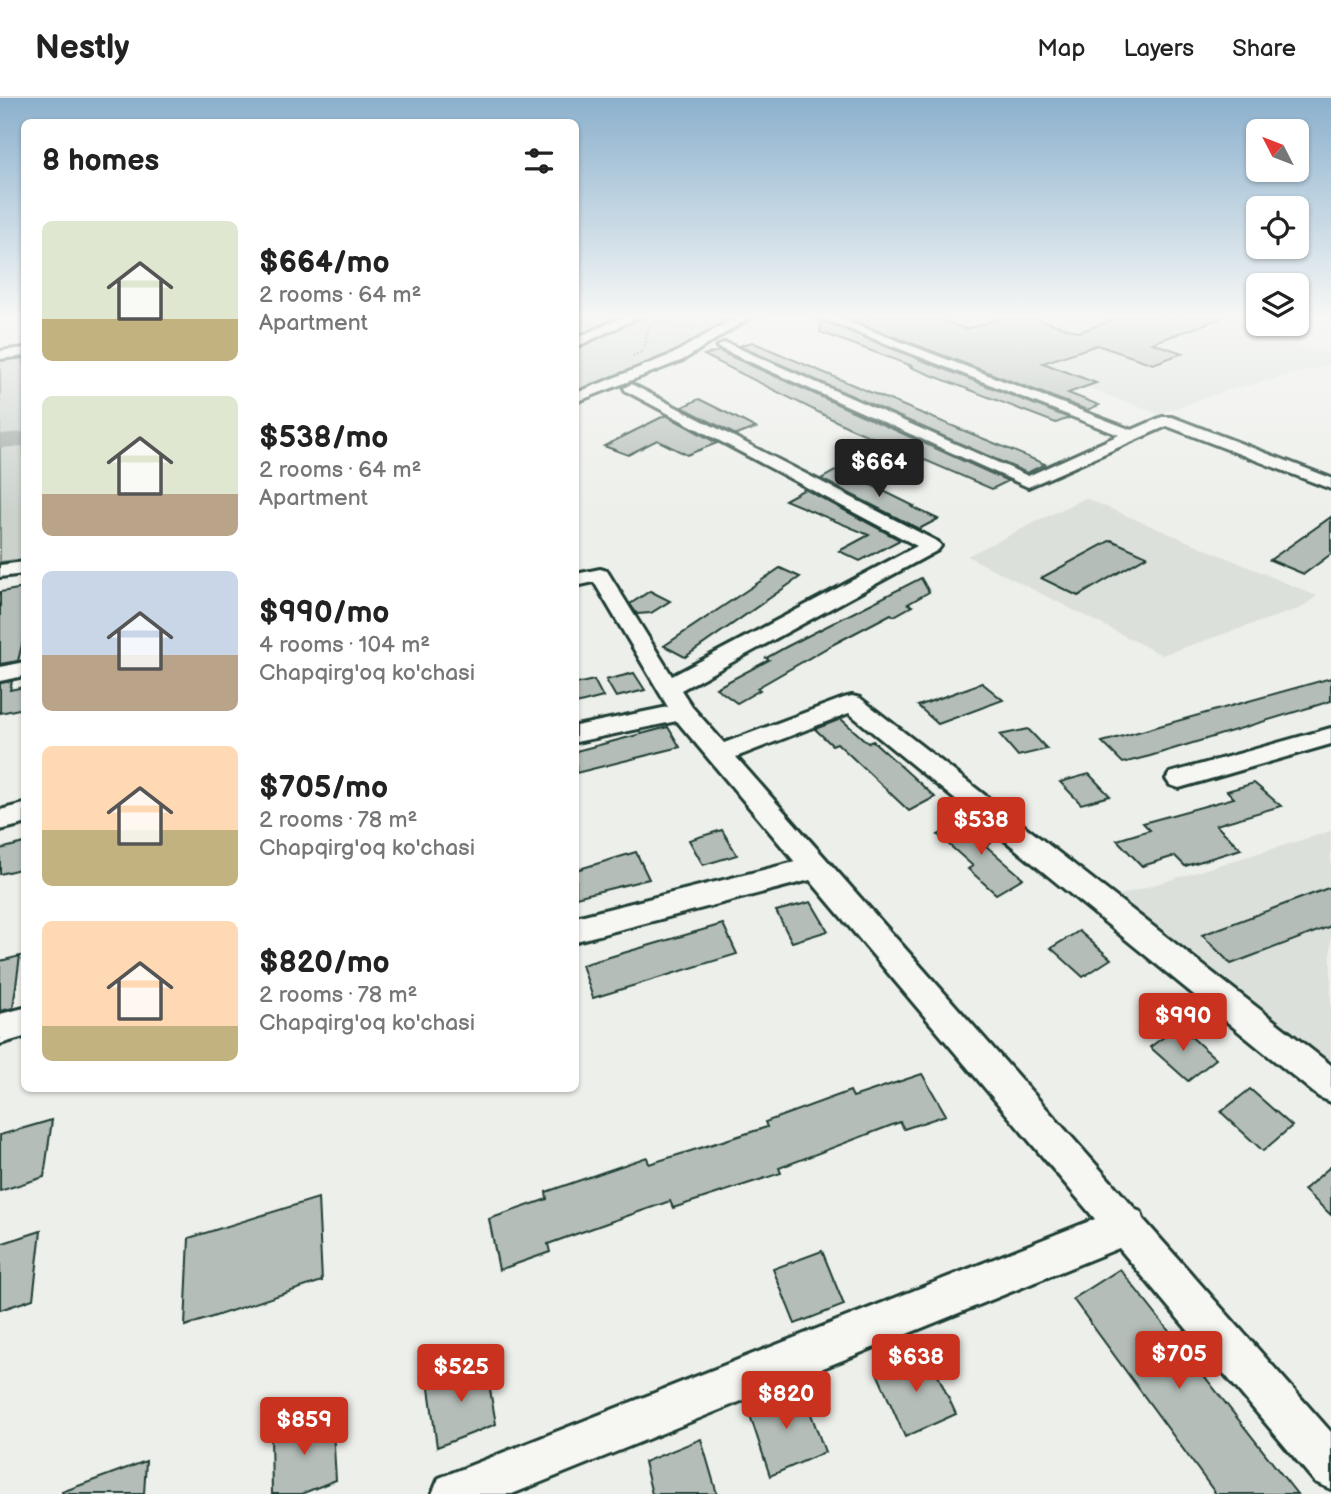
<!DOCTYPE html>
<meta charset="utf-8">
<style>
:root{--surface:#fff;--page:#f6f6f6;--text:#222;--muted:#767676;--line:#e0e0e0;--accent:#c8321e}
body{margin:0;font-family:"Balsamiq Sans",sans-serif;background:var(--page);color:var(--text);height:100vh;display:flex;flex-direction:column;font-size:26px;white-space:nowrap}
*{box-sizing:border-box;margin:0}
p{font-size:23px;color:var(--muted)}
.icon{flex:none;width:38px;height:38px;fill:none;stroke:currentColor;stroke-width:2;stroke-linecap:round;stroke-linejoin:round}
.map{position:relative;flex:1;overflow:hidden}
.drawer{position:absolute;left:21px;top:21px;width:558px;height:973px;display:flex;flex-direction:column;background:var(--surface);border-radius:10px;box-shadow:0 2px 5px #0004}
.drawer>*{flex:none}
.needle{width:46px;rotate:312deg}
.controls{position:absolute;left:1246px;top:21px;display:grid;gap:14px}
.controls a{display:grid;place-items:center;width:63px;height:63px;border-radius:10px;background:var(--surface);box-shadow:0 2px 5px #0004;font-size:35px}
.price{position:absolute;translate:-50% -60px;padding:0 16px;border-radius:7px;background:var(--accent);color:#fff;font-size:23px;line-height:46px;filter:drop-shadow(0 2px 4px #0008)}
.price::after{content:'';position:absolute;left:50%;top:42px;width:21px;height:16px;margin-left:-10px;background:inherit;clip-path:polygon(0 0,100% 0,50% 100%)}
.price.active{background:#222;color:#fff}
ul{padding:0;list-style:none}
li{display:flex;align-items:center;gap:21px;height:175px;padding:0 21px}
li span{display:grid;place-items:center;flex:none;width:196px;height:140px;border-radius:10px;color:#555}
li>.icon{margin-inline-start:auto}
span .icon{width:84px;height:84px;fill:#fffc;stroke-width:1}
li b{font-size:30px}
h2{display:flex;justify-content:space-between;align-items:center;height:84px;padding:0 21px;font-size:30px}
header{display:flex;align-items:center;gap:42px;box-sizing:border-box;height:98px;padding:0 35px;background:var(--surface);border-bottom:2px solid var(--line)}
header strong{font-size:33px}
nav{display:flex;gap:38px;margin-inline-start:auto;font-size:24px}
.map>svg:first-child{display:block}
.built{fill:#dce0db}
.green{fill:#cbd2cc;stroke:#758880;stroke-width:2}
.lines{fill:none;stroke-linecap:round;stroke-linejoin:round}
.river{fill:#9faaa4;fill-rule:evenodd}
.building{fill:#b4bdb8;stroke:#1f3d34;stroke-width:2}
.street-casing{stroke:#1f3d34;stroke-width:6}
.path{stroke:#1f3d34;stroke-width:2.5;stroke-dasharray:1 2.5;stroke-linecap:butt}
.street{fill:#f6f6f2;fill-rule:evenodd}
</style>
<header>
<strong>Nestly</strong>
<nav><a>Map</a><a>Layers</a><a>Share</a></nav>
</header>
<div class="map">
<svg width="1331" height="1396" viewBox="0 0 1331 1396">
<rect width="100%" height="100%" fill="#edefea"/>
<filter id="ink" filterUnits="userSpaceOnUse"><feTurbulence type="fractalNoise" baseFrequency=".0143" numOctaves="2"/><feDisplacementMap in="SourceGraphic" scale="14" xChannelSelector="R" yChannelSelector="G"/><feConvolveMatrix kernelMatrix="1 2 1 2 8 2 1 2 1" color-interpolation-filters="sRGB"/></filter>
<g filter="url(#ink)">
<!-- built -->
<g class="built">
<path d="M888,218H1246L1258,221V226L1284,229L1263,237L1331,257V267L1229,292L1159,316Z"/>
<path d="M1085,400L1317,498L1301,510L1162,557L967,458Z"/>
<path d="M1331,733V969L1114,799Z"/>
</g>
<!-- green -->
<g class="green">
<path d="M576,218H758L687,261L576,306Z"/>
<path d="M24,249V461L0,464V252Z"/>
</g>
<g class="lines">
<!-- river -->
<path class="river" d="M24,334V348L0,350V336Z"/>
</g>
<!-- building -->
<g class="building">
<path d="M840,218H928L966,231L1009,218H1028L1079,234L1110,223L1111,218H1222V220L1152,245L1183,255L1153,266L1097,247L1043,265L1096,285L1068,295L1099,307L1087,312Z"/>
<path d="M822,223L1069,320L1056,325L910,269L912,268L820,234Z"/>
<path d="M752,244L865,292L1045,366L1027,375L739,248Z"/>
<path d="M719,253L1008,383L992,391L848,329L704,257Z"/>
<path d="M699,301L727,315L756,330L736,337L682,309Z"/>
<path d="M666,317L717,345L687,357L657,342L628,357L604,348Z"/>
<path d="M839,371L914,408L912,409L938,421L919,431L821,381Z"/>
<path d="M805,391L900,442L860,463L839,453L869,437L785,402Z"/>
<path d="M1331,419V456L1304,476L1270,462Z"/>
<path d="M1111,442L1147,458L1078,498L1041,480Z"/>
<path d="M780,470L800,479L685,559L664,548Z"/>
<path d="M921,480L929,494L908,506L912,508L894,518L891,516L832,547L757,590L760,592L737,605L716,590L769,562L766,560L786,549Z"/>
<path d="M24,490V539L18,563L0,566V494Z"/>
<path d="M650,493L670,503L651,515L637,516L630,506Z"/>
<path d="M634,575L645,592L616,599L606,582Z"/>
<path d="M1331,580V603L1150,658L1123,665L1102,644Z"/>
<path d="M594,582L603,599L576,606V586Z"/>
<path d="M12,583L10,592L24,589V610L0,615V585Z"/>
<path d="M982,585L1003,602L938,626L918,608Z"/>
<path d="M841,621L868,645L873,643L935,699L909,713L837,645L832,647L815,631Z"/>
<path d="M668,629L680,649L576,675V653Z"/>
<path d="M1028,631L1047,651L1018,658L1000,637Z"/>
<path d="M1089,676L1110,698L1081,706L1060,684Z"/>
<path d="M1254,685L1281,708L1216,727L1241,751L1185,768L1175,758L1142,768L1117,742L1150,732L1143,725L1234,700L1227,693Z"/>
<path d="M965,723L991,745L986,748L1023,780L996,796L968,771L973,768L938,737Z"/>
<path d="M722,732L737,757L703,767L689,742Z"/>
<path d="M24,745V770L0,776V751Z"/>
<path d="M636,754L649,781L576,799V772Z"/>
<path d="M1331,789V828L1231,866L1202,837Z"/>
<path d="M811,804L828,833L792,844L776,813Z"/>
<path d="M723,826L737,856L593,900L582,867Z"/>
<path d="M1079,833L1111,861L1083,879L1051,850Z"/>
<path d="M20,858L13,910L0,913V863Z"/>
<path d="M1179,928L1216,961L1188,983L1150,949Z"/>
<path d="M922,976L946,1017L904,1031L900,1024L779,1070L781,1075L673,1110L670,1103L607,1125L548,1146L550,1154L499,1172L489,1121L547,1101L546,1094L647,1059L649,1066L767,1029L765,1024L850,993L853,999Z"/>
<path d="M1250,991L1292,1028L1263,1053L1221,1014Z"/>
<path d="M52,1022L44,1079L0,1093V1037Z"/>
<path d="M1331,1068V1117L1304,1092Z"/>
<path d="M318,1100L322,1183L185,1228L189,1140Z"/>
<path d="M41,1133L33,1201L0,1212V1146Z"/>
<path d="M822,1153L844,1207L795,1226L773,1171Z"/>
<path d="M1120,1171L1297,1396H1216L1073,1201Z"/>
<path d="M927,1254L956,1316L905,1339L877,1275Z"/>
<path d="M485,1263L496,1326L437,1349L428,1283Z"/>
<path d="M801,1289L825,1354L770,1378L748,1311Z"/>
<path d="M332,1315L336,1382L301,1396H272L271,1338Z"/>
<path d="M701,1341L717,1396H652L644,1364Z"/>
<path d="M146,1363L144,1396H62V1394Z"/>
</g>
<g class="lines">
<!-- street casing -->
<g class="street-casing">
<g id="street">
<path d="M625,218H641L576,249V240Z"/>
<path d="M738,218H752L683,262L576,304V295L673,256Z"/>
<path d="M816,218H833L1132,332L1162,319H1172L1331,380V391L1167,328L1028,389L717,249L724,245L729,246L1028,378L1119,337Z"/>
<path d="M24,250V258L0,261V253Z"/>
<path d="M631,286L938,444L941,448L938,452L681,592L692,609L724,645L844,600L852,598L860,600L1331,967V1004L1319,999L849,615L736,659L1136,1112L1141,1114L1143,1121L1331,1334V1391L1315,1384L1119,1150L512,1396H432L439,1380L1095,1121L810,782L576,843V819L795,764L677,623L576,644V628L668,609L594,484L576,488V476L600,471L607,473L672,578L917,448L626,293L624,290Z"/>
<path d="M24,464V476L0,479V467Z"/>
<path d="M24,564V578L0,583V569Z"/>
<path d="M1331,630V646L1179,690L1170,687L1166,681L1170,675Z"/>
<path d="M24,706V726L0,732V712Z"/>
<path d="M24,910V939L0,946V916Z"/>
</g>
</g>
<!-- path -->
<g class="path">
<path d="M659,223L695,231"/>
<path d="M633,258L644,253L649,228L669,218"/>
</g>
<!-- street -->
<use href="#street" class="street"/>
</g>
</g>
<!-- sky -->
<linearGradient id="sky" x2="0" y2="1"><stop stop-color="#8bb0cd"/><stop offset="0.53" stop-color="#f7f8f6"/><stop offset="1" stop-color="#f7f8f6" stop-opacity="0"/></linearGradient>
<rect width="1331" height="413" fill="url(#sky)"/>
</svg>
<div class="controls">
<a><svg class="needle" viewBox="-14 -14 28 28"><path d="M0-13l5 13h-10z" fill="#e53935"/><path d="M0 13l5-13h-10z" fill="#767676"/></svg></a>
<a><svg class="icon" aria-label="locate" viewBox="0 0 24 24"><circle cx="12" cy="12" r="6"/><path d="M12 2v4M12 18v4M2 12h4M18 12h4"/></svg></a>
<a><svg class="icon" aria-label="layers" viewBox="0 0 24 24"><path d="M12 4l9 5-9 5-9-5zM3 14l9 5 9-5"/></svg></a>
</div>
<b class="price active" style="left:879px;top:401px">$664</b>
<b class="price" style="left:981px;top:759px">$538</b>
<b class="price" style="left:1183px;top:955px">$990</b>
<b class="price" style="left:1179px;top:1293px">$705</b>
<b class="price" style="left:916px;top:1296px">$638</b>
<b class="price" style="left:461px;top:1306px">$525</b>
<b class="price" style="left:786px;top:1333px">$820</b>
<b class="price" style="left:304px;top:1359px">$859</b>
<section class="drawer">
<h2>8 homes<svg class="icon" aria-label="filters" viewBox="0 0 24 24"><path d="M4 7h16M4 17h16"/><circle cx="9" cy="7" r="2"/><circle cx="15" cy="17" r="2"/></svg></h2>
<ul>
<li><span style="background:linear-gradient(#dfe7d0 70%,#c2b280 0)"><svg class="icon" aria-label="home" viewBox="0 0 24 24"><path d="M3 11l9-7 9 7M6 9v11h12V9"/></svg></span><div><b>$664/mo</b><p>2 rooms · 64 m²</p><p>Apartment</p></div></li>
<li><span style="background:linear-gradient(#dfe7d0 70%,#b9a48a 0)"><svg class="icon" aria-label="home" viewBox="0 0 24 24"><path d="M3 11l9-7 9 7M6 9v11h12V9"/></svg></span><div><b>$538/mo</b><p>2 rooms · 64 m²</p><p>Apartment</p></div></li>
<li><span style="background:linear-gradient(#c9d6e8 60%,#b9a48a 0)"><svg class="icon" aria-label="home" viewBox="0 0 24 24"><path d="M3 11l9-7 9 7M6 9v11h12V9"/></svg></span><div><b>$990/mo</b><p>4 rooms · 104 m²</p><p>Chapqirg'oq ko'chasi</p></div></li>
<li><span style="background:linear-gradient(#ffd9b3 60%,#c2b280 0)"><svg class="icon" aria-label="home" viewBox="0 0 24 24"><path d="M3 11l9-7 9 7M6 9v11h12V9"/></svg></span><div><b>$705/mo</b><p>2 rooms · 78 m²</p><p>Chapqirg'oq ko'chasi</p></div></li>
<li><span style="background:linear-gradient(#ffd9b3 75%,#c2b280 0)"><svg class="icon" aria-label="home" viewBox="0 0 24 24"><path d="M3 11l9-7 9 7M6 9v11h12V9"/></svg></span><div><b>$820/mo</b><p>2 rooms · 78 m²</p><p>Chapqirg'oq ko'chasi</p></div></li>
</ul>
</section>
</div>
